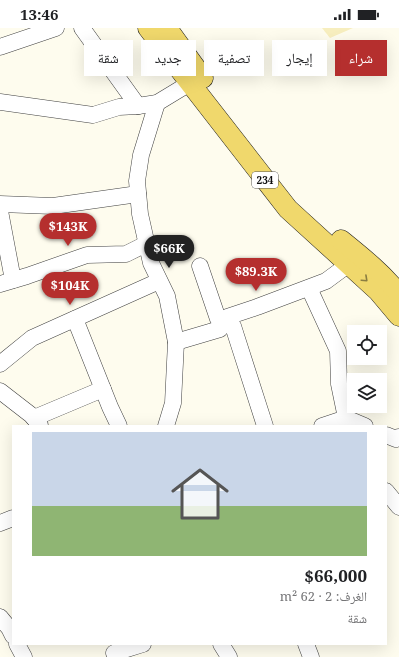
<!DOCTYPE html>
<html lang="ar">
<meta charset="utf-8">
<style>
:root{--surface:#fff;--page:#f6f6f6;--text:#202124;--muted:#757577;--line:#e0e0e0;--accent:#b52f2e}
body{margin:0;font-family:"Noto Serif","Noto Naskh Arabic",serif;background:var(--page);color:var(--text);direction:rtl;height:100vh;display:flex;flex-direction:column;font-size:15px;white-space:nowrap}
*{box-sizing:border-box;margin:0}
p{font-size:13px;color:var(--muted)}
.icon{flex:none;width:22px;height:22px;fill:none;stroke:currentColor;stroke-width:2;stroke-linecap:round;stroke-linejoin:round}
.map{position:relative;flex:1;overflow:hidden;direction:ltr}
.sheet{position:absolute;left:12px;top:397px;width:375px;height:220px;display:flex;flex-direction:column;background:var(--surface);border-radius:0px;box-shadow:0 4px 16px #0002;direction:rtl}
.sheet>*{flex:none}
.hud{position:absolute;left:12px;top:12px;width:375px;height:36px;direction:rtl;display:flex;gap:8px}
.fabs{position:absolute;left:347px;top:297px;display:grid;gap:8px}
.fabs a{display:grid;place-items:center;width:40px;height:40px;border-radius:0px;background:var(--surface);box-shadow:0 4px 16px #0002;font-size:20px}
.price{position:absolute;translate:-50% -34px;padding:0 9px;border-radius:14px;background:var(--accent);color:#fff;font-size:13px;line-height:26px;filter:drop-shadow(0 1px 2px #0008)}
.price::after{content:'';position:absolute;left:50%;top:24px;width:12px;height:9px;margin-left:-6px;background:inherit;clip-path:polygon(0 0,100% 0,50% 100%)}
.price.active{background:#222;color:#fff}
ul{padding:0;list-style:none}
li{display:grid;align-content:center;gap:8px;height:212px;padding:0 20px}
li+li{border-top:1px solid var(--line)}
li span{display:grid;place-items:center;height:124px;border-radius:0px;color:#555}
li>.icon{margin-inline-start:auto}
span .icon{width:72px;height:72px;fill:#fffc;stroke-width:1}
li b{font-size:17px}
.pill{padding:0 14px;border-radius:0px;background:var(--surface);box-shadow:0 4px 16px #0002;font-size:14px;line-height:36px}
.pill.active{background:var(--accent);color:#fff}
.status{display:flex;justify-content:space-between;align-items:center;height:28px;padding:0 20px;background:var(--surface);direction:ltr}
.status svg{height:11px;fill:currentColor}
.map>svg:first-child{display:block}
.sand{fill:#f7eebe}
.lines{fill:none;stroke-linecap:round;stroke-linejoin:round}
.minor-casing{stroke:#404040;stroke-width:17}
.major-casing{stroke:#1e1e1e;stroke-width:21}
.minor{stroke:#fff;stroke-width:16}
.major{stroke:#f0d86c;stroke-width:20}
.oneway{stroke:#8a7d41}
.labels{text-anchor:middle;dominant-baseline:central;stroke-width:4;stroke-linejoin:round;paint-order:stroke}
.shield{fill:#fff;stroke:#565656;stroke-width:1}
.shield-label{font-size:10px;font-weight:bold;fill:#0d0d0d}
</style>
<div class="status"><b>13:46</b><svg viewBox="0 0 49 12"><path d="M0 12V9h3v3zM5 12V6h3v6zM10 12V3h3v9zM15 12V0h3v12zM26 1h20v11H26zM47 4h2v5h-2z"/></svg></div>
<div class="map">
<svg width="399" height="629" viewBox="0 0 399 629">
<rect width="100%" height="100%" fill="#fefcee"/>
<!-- sand -->
<path class="sand" d="M322,0H353L330,10Z"/>
<g class="lines">
<!-- minor casing -->
<g class="minor-casing">
<g id="minor">
<path d="M82,0L138,78"/>
<path d="M0,19L56,0"/>
<path d="M0,74L93,87L119,79L138,78L157,75L190,55"/>
<path d="M157,75L141,127L137,153L140,186L151,235L167,268L176,314L173,375L166,398"/>
<path d="M0,176L53,178L138,166"/>
<path d="M0,183L13,252"/>
<path d="M200,238L218,291L233,298L265,398"/>
<path d="M0,256L27,248L87,227L126,226L146,216"/>
<path d="M309,260L338,323L339,356L346,390L350,398"/>
<path d="M75,291L110,379L119,398"/>
<path d="M176,314L220,301L227,289L257,279L326,253L349,236"/>
<path d="M0,336L32,310L159,253"/>
<path d="M0,363L31,387L40,397"/>
<path d="M34,390L103,361"/>
<path d="M322,398L346,390L365,398"/>
<path d="M386,407L396,411L399,409"/>
<path d="M386,463L399,479"/>
<path d="M0,495L13,490"/>
<path d="M0,589L9,600L13,608"/>
<path d="M17,616L24,629"/>
<path d="M221,616L229,629"/>
<path d="M306,616L311,629"/>
<path d="M114,625L143,616"/>
</g>
</g>
<!-- major casing -->
<g class="major-casing">
<g id="major">
<path d="M148,0L190,55L288,181L378,263L399,288"/>
<path d="M167,0L203,50"/>
<path d="M341,212C362,229 382,245 399,266"/>
</g>
</g>
<!-- minor -->
<use href="#minor" class="minor"/>
<!-- major -->
<use href="#major" class="major"/>
</g>
<!-- one-way arrows -->
<defs><path id="oneway-chevron" d="M-2-3.5L2.5 0L-2 3.5" fill="none" stroke-width="1.6" stroke-linecap="round" stroke-linejoin="round"/></defs>
<use class="oneway" href="#oneway-chevron" transform="translate(365 251) rotate(43)"/>
<g class="labels">
<!-- shield labels -->
<rect class="shield" x="252" y="144" width="26" height="16" rx="3"/>
<g class="shield-label">
<text x="265" y="152">234</text>
</g>
</g>
</svg>
<div class="fabs">
<a><svg class="icon" aria-label="locate" viewBox="0 0 24 24"><circle cx="12" cy="12" r="6"/><path d="M12 2v4M12 18v4M2 12h4M18 12h4"/></svg></a>
<a><svg class="icon" aria-label="layers" viewBox="0 0 24 24"><path d="M12 4l9 5-9 5-9-5zM3 14l9 5 9-5"/></svg></a>
</div>
<b class="price" style="left:68px;top:219px">$143K</b>
<b class="price active" style="left:169px;top:241px">$66K</b>
<b class="price" style="left:256px;top:264px">$89.3K</b>
<b class="price" style="left:70px;top:278px">$104K</b>
<div class="hud">
<a class="pill active">شراء</a>
<a class="pill">إيجار</a>
<a class="pill">تصفية</a>
<a class="pill">جديد</a>
<a class="pill">شقة</a>
</div>
<section class="sheet">
<ul>
<li><span style="background:linear-gradient(#c9d6e8 60%,#8fb573 0)"><svg class="icon" aria-label="home" viewBox="0 0 24 24"><path d="M3 11l9-7 9 7M6 9v11h12V9"/></svg></span><div><b>$66,000</b><p>الغرف: 2 · 62 m²</p><p>شقة</p></div></li>
</ul>
</section>
</div>
